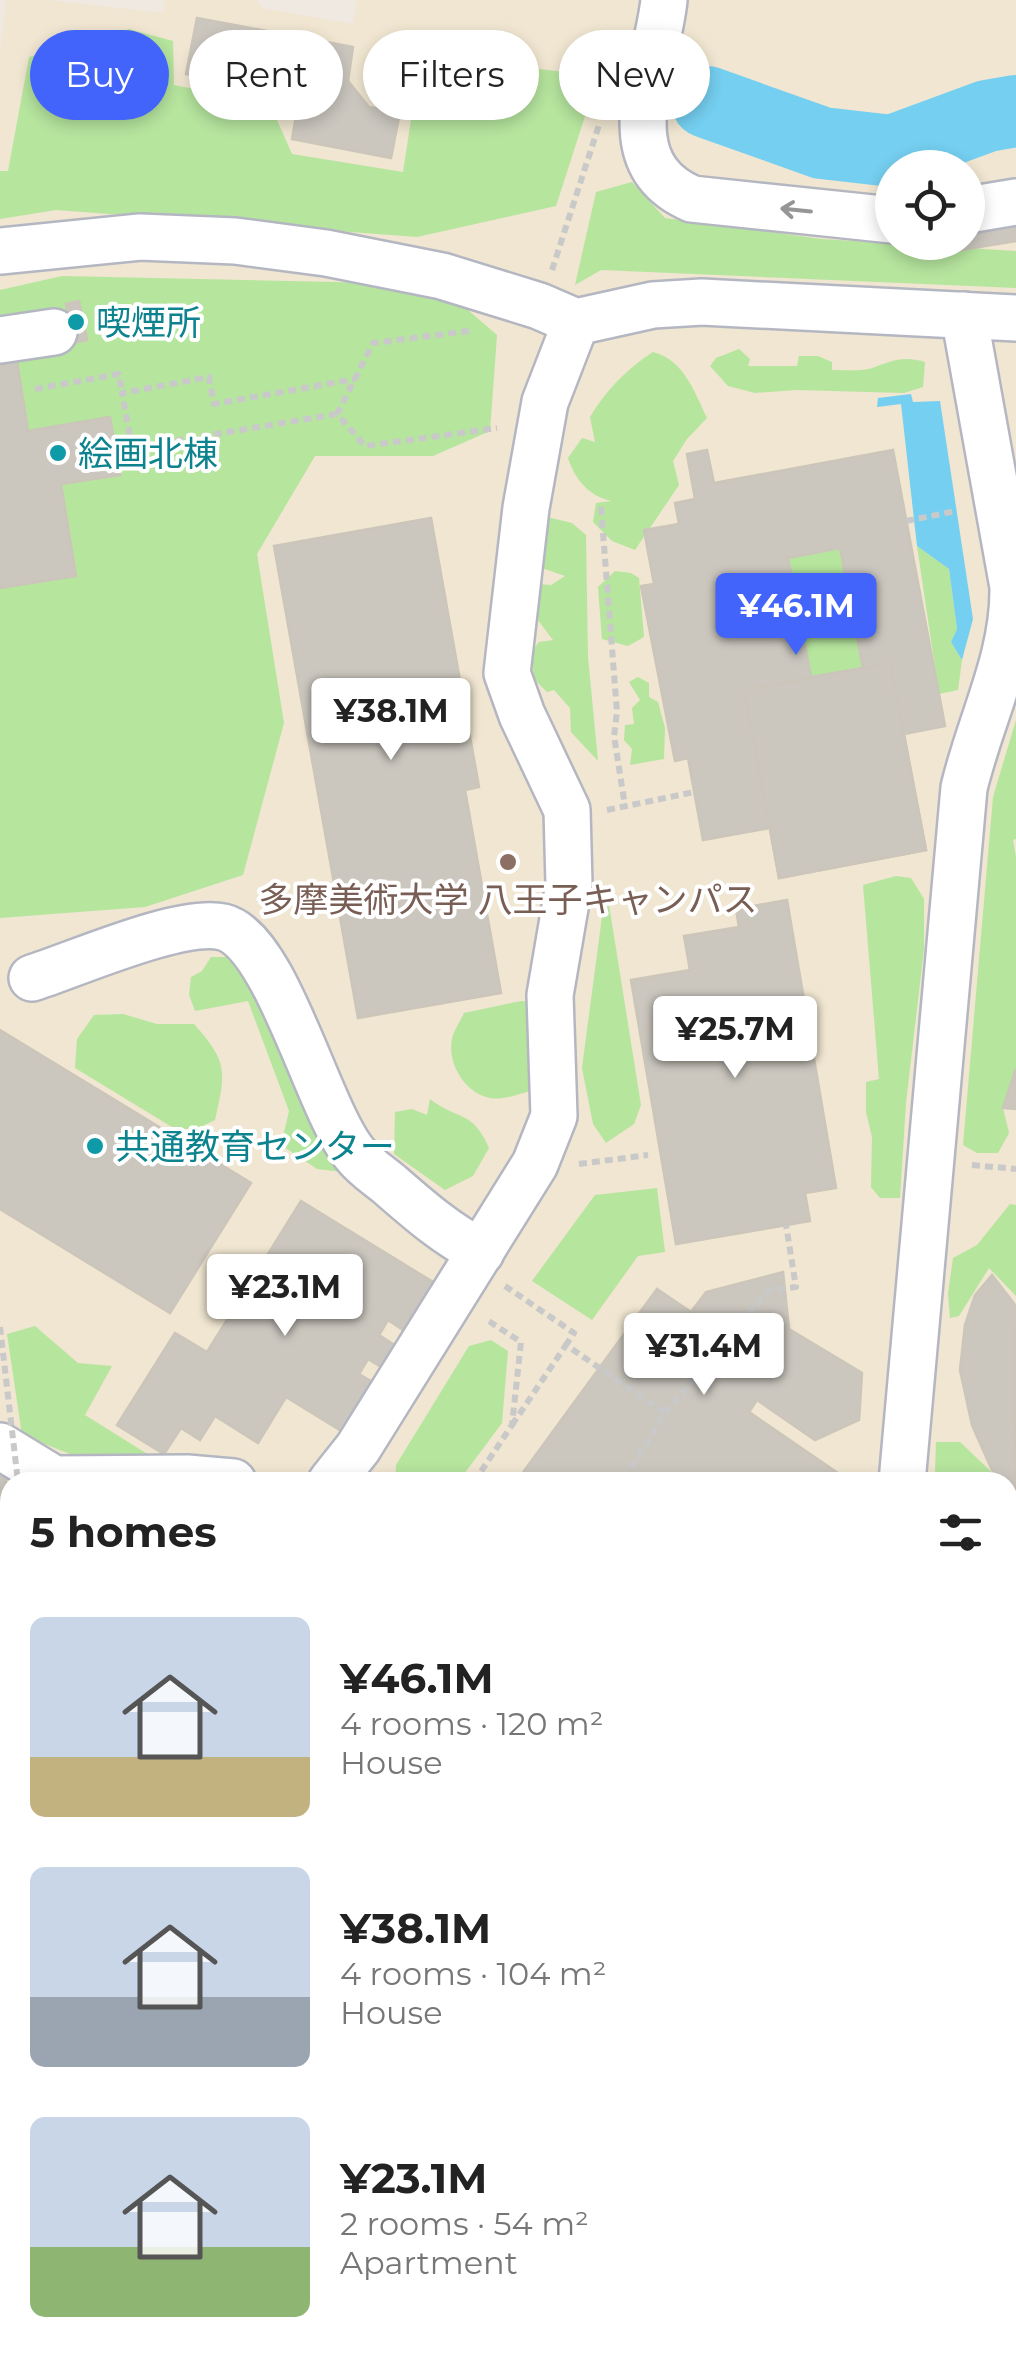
<!DOCTYPE html>
<meta charset="utf-8">
<style>
:root{--surface:#fff;--page:#f2f2f2;--text:#222;--muted:#767676;--accent:#4264fb}
body{margin:0;font-family:Montserrat,"Noto Sans JP",sans-serif;background:var(--page);color:var(--text);height:100vh;display:flex;flex-direction:column;font-size:38px;white-space:nowrap}
*{box-sizing:border-box;margin:0}
p{font-size:32px;color:var(--muted)}
.icon{flex:none;width:55px;height:55px;fill:none;stroke:currentColor;stroke-width:2;stroke-linecap:round;stroke-linejoin:round}
.map{position:relative;flex:1;overflow:hidden}
.side{position:absolute;left:0px;top:1472px;width:1018px;height:892px;display:flex;flex-direction:column;background:var(--surface);border-radius:30px 30px 0 0;box-shadow:0 5px 15px #0003}
.side>*{flex:none}
.top-card{position:absolute;left:30px;top:30px;width:958px;height:90px;display:flex;gap:20px}
.tools{position:absolute;left:875px;top:150px;display:grid;gap:20px}
.tools a{display:grid;place-items:center;width:110px;height:110px;border-radius:50%;background:var(--surface);box-shadow:0 5px 15px #0003;font-size:50px}
.price{position:absolute;translate:-50% -85px;padding:0 22px;border-radius:10px;background:#fff;color:#222;font-size:32px;line-height:65px;filter:drop-shadow(0 2px 5px #0008)}
.price::after{content:'';position:absolute;left:50%;top:60px;width:30px;height:22px;margin-left:-15px;background:inherit;clip-path:polygon(0 0,100% 0,50% 100%)}
.price.active{background:var(--accent);color:#fff}
ul{padding:0;list-style:none}
li{display:flex;align-items:center;gap:30px;height:250px;padding:0 30px}
li span{display:grid;place-items:center;flex:none;width:280px;height:200px;border-radius:15px;color:#555}
li>.icon{margin-inline-start:auto}
span .icon{width:120px;height:120px;fill:#fffc;stroke-width:1}
li b{font-size:42px}
h2{display:flex;justify-content:space-between;align-items:center;height:120px;padding:0 30px;font-size:42px}
.chip{padding:0 35px;border-radius:45px;background:var(--surface);box-shadow:0 5px 15px #0003;font-size:35px;line-height:90px}
.chip.active{background:var(--accent);color:#fff}
.map>svg:first-child{display:block}
.education{fill:#f0e6d1;fill-rule:evenodd}
.green{fill:#b6e59e}
.plaza{fill:#dfdcd8}
.water{fill:#75cff0}
.lines{fill:none;stroke-linecap:round;stroke-linejoin:round}
.river{stroke:#75cff0;stroke-width:72}
.building{fill:#cbc7bf;stroke:#cbc5ba;stroke-width:2.5;fill-rule:evenodd}
.minor-casing{stroke:#b4b7c1;stroke-width:50}
.path{stroke:#c9c9c9;stroke-width:6;stroke-dasharray:8 5;stroke-linecap:butt}
.minor{stroke:#fff;stroke-width:45}
.path-bridge{stroke:#c9c9c9;stroke-width:6;stroke-dasharray:8 5;stroke-linecap:butt}
.oneway{stroke:#969696}
.culture-dot{fill:#0f9aa8;stroke:#fff;stroke-width:4}
.education-dot{fill:#8d6e63;stroke:#fff;stroke-width:4}
.labels{text-anchor:middle;dominant-baseline:central;stroke-width:8;stroke-linejoin:round;paint-order:stroke}
.culture-label{font-size:35px;fill:#0d838f;stroke:#fff;text-anchor:start}
.education-label{font-size:35px;fill:#785e54;stroke:#fff}
</style>
<div class="map">
<svg width="1016" height="2363" viewBox="0 0 1016 2363">
<rect width="100%" height="100%" fill="#efe9e1"/>
<!-- education -->
<path class="education" d="M6,0H48L163,13L165,0H256L262,8L353,24L357,0H1016V2363H0V54ZM892,168H968V242H892ZM10,1482H1008V2355H10Z"/>
<!-- green -->
<g class="green">
<path d="M129,29L173,41L174,85L270,104L292,154L403,172L421,55L598,76L556,206L417,237L56,210L0,219V171H8L29,57Z"/>
<path d="M632,182L665,218L822,239L1016,251V288L601,270L575,285L596,192Z"/>
<path d="M62,276L381,283L454,298L497,335L490,431L433,456H315L257,554L284,723L243,875L145,907L0,918V290Z"/>
<path d="M739,349L750,359L748,366H797L799,356H818L832,362V370C845,370 863,372 875,367C894,360 904,356 925,362L923,387L904,393L797,390L755,393L728,386L710,366L716,358Z"/>
<path d="M653,352C684,360 694,391 707,418L687,439L673,461L679,485L635,550L612,541L593,522L596,503L612,501C588,496 575,479 568,458L582,438L595,442L590,417C605,391 628,368 653,352Z"/>
<path d="M547,517L572,523L586,535L588,657L598,761L571,732L570,708L554,690L547,692L534,679L531,652L539,642L553,640L528,607L537,584L551,585L565,576L539,567Z"/>
<path d="M917,546L949,569L957,629L951,642L962,660L958,690L939,694Z"/>
<path d="M840,548L863,668L811,677L788,558Z"/>
<path d="M615,571L631,573L639,578L644,637L628,646L602,639L598,587Z"/>
<path d="M638,677L649,683V697L658,702L665,728L664,759L630,765L632,749L624,740L625,725L634,724L632,708L640,700L629,682Z"/>
<path d="M1016,720V839L1013,840L1016,857V1069L1003,1108L1009,1133L998,1153H977L963,1145L993,797Z"/>
<path d="M896,876L911,878L924,899V949L906,1103L900,1198H880L871,1187L872,1137L866,1112V1082L879,1079L863,885Z"/>
<path d="M606,886L641,1105L634,1124L606,1143L593,1124L582,1068Z"/>
<path d="M211,957H228L241,963L343,1172L317,1169L281,1145L289,1111L248,1001L195,1011L189,995L191,977L202,971Z"/>
<path d="M521,1001L542,1002L538,1089C524,1092 504,1101 490,1098C464,1093 445,1061 453,1035C456,1027 461,1020 464,1013Z"/>
<path d="M123,1014L157,1024H194C228,1062 226,1071 215,1120L185,1135L75,1068L77,1039L94,1015Z"/>
<path d="M430,1099C458,1121 472,1109 489,1148L473,1176L445,1190L394,1154L395,1112L412,1109L427,1115Z"/>
<path d="M657,1188L665,1252L638,1256L592,1320L532,1281L595,1195Z"/>
<path d="M1010,1204L1016,1205V1296L989,1268L959,1316L950,1318L948,1294L953,1258L977,1245Z"/>
<path d="M35,1326L78,1363L112,1366L85,1415L157,1460H85L22,1435L7,1334Z"/>
<path d="M491,1340L508,1351L502,1423L458,1482H395L396,1465L469,1346Z"/>
<path d="M936,1442H960L1002,1482H941L935,1471Z"/>
<path d="M0,1905L10,1909V1989L0,1982Z"/>
</g>
<!-- plaza -->
<g class="plaza">
<path d="M10,1614V1877L0,1872V1615Z"/>
<path d="M1008,1897L1016,1903V2228L1008,2231Z"/>
</g>
<!-- water -->
<path class="water" d="M911,394L913,402L940,401L973,619L962,660L951,642L957,629L949,569L917,546L901,404L877,407L878,398Z"/>
<g class="lines">
<!-- river -->
<path class="river" d="M707,102L822,143L892,151L987,116L1016,111"/>
</g>
<!-- building -->
<g class="building">
<path d="M197,18L353,47L348,81L369,107L400,112L391,158L292,139L300,95L186,74Z"/>
<path d="M1016,222V241L961,250L960,242H968V229Z"/>
<path d="M79,301L87,340L73,343L66,304Z"/>
<path d="M16,355L28,431L110,417L120,475L61,484L76,576L0,588V357Z"/>
<path d="M707,450L714,483L893,450L945,726L904,734L926,850L779,878L770,828L703,840L688,758L675,761L641,586L654,584L644,530L679,524L675,503L695,499L687,454ZM840,548L863,668L811,677L788,558Z"/>
<path d="M431,518L479,787L465,790L501,993L358,1018L274,546Z"/>
<path d="M890,663L926,850L779,878L744,690Z"/>
<path d="M787,900L836,1188L805,1193L810,1221L676,1244L631,980L690,970L684,936L739,927L736,909Z"/>
<path d="M0,1030L251,1183L170,1313L0,1209Z"/>
<path d="M1016,1069V1109L1003,1108Z"/>
<path d="M301,1201L433,1282L403,1330L388,1320L379,1335L399,1348L386,1370L368,1359L359,1374L374,1383L343,1432L286,1397L258,1443L215,1416L200,1440L181,1428L164,1454L117,1425L175,1333L207,1352Z"/>
<path d="M783,1272L789,1329L862,1373L859,1420L815,1440L757,1400L749,1412L851,1482H516L657,1289L691,1312L706,1292Z"/>
<path d="M992,1275L1016,1306L1015,1500L1008,1490V1482H1002L992,1470L972,1425L960,1370L965,1325L975,1295Z"/>
<path d="M0,1471H5L10,1515V1611L0,1612Z"/>
<path d="M0,1991L10,1999V2014L0,2027Z"/>
<path d="M10,2262V2355H175L176,2363H0V2263Z"/>
</g>
<g class="lines">
<!-- minor casing -->
<g class="minor-casing">
<g id="minor">
<path d="M664,0C657,69 607,162 692,199L892,220"/>
<path d="M968,210L1016,202"/>
<path d="M0,251L140,237L235,241L326,253L442,276L539,306L576,322L653,305L702,302L1016,318"/>
<path d="M0,340L54,332"/>
<path d="M32,978C76,964 181,917 223,927C277,940 318,1110 355,1154C364,1166 378,1175 389,1184C420,1211 445,1233 481,1252"/>
<path d="M0,1446L54,1479L187,1478L233,1482"/>
<path d="M331,1482L358,1448L535,1164L554,1116L550,995L569,884L567,810L522,715L507,673L526,508L545,402L576,322"/>
<path d="M902,1482L964,788C980,720 1014,658 1013,587L964,315"/>
<path d="M0,1891L10,1898"/>
<path d="M249,2355L250,2363"/>
<path d="M297,2363L351,2355"/>
</g>
</g>
<!-- path -->
<g class="path">
<path d="M552,270L599,125"/>
<path d="M469,331L373,343L337,414L365,446L497,428"/>
<path d="M35,389L119,374L122,393"/>
<path d="M337,414L132,448L122,393L209,377L214,404L355,379"/>
<path d="M601,507L617,712L614,736L625,806"/>
<path d="M906,521L956,511"/>
<path d="M607,810L694,792"/>
<path d="M579,1164L648,1155"/>
<path d="M972,1165L1016,1169"/>
<path d="M505,1286L574,1333L566,1345"/>
<path d="M665,1413L768,1291L796,1287L786,1225"/>
<path d="M512,1425L566,1345L665,1413L623,1482"/>
<path d="M474,1482L512,1425L521,1342L487,1320"/>
<path d="M1008,1523L1016,1524"/>
<path d="M0,1632L10,1631"/>
<path d="M1008,2090L1016,2096"/>
</g>
<!-- minor -->
<use href="#minor" class="minor"/>
<!-- path-bridge -->
<path class="path-bridge" d="M0,1327L18,1482"/>
</g>
<!-- one-way arrows -->
<defs><path id="oneway-shaft" d="M-6 0H5M1.5-3L5.5 0L1.5 3" fill="none" stroke-width="1.6" stroke-linecap="round" stroke-linejoin="round" transform="scale(2.5)"/></defs>
<use class="oneway" href="#oneway-shaft" transform="translate(796 210) rotate(-174)"/>
<!-- markers -->
<g class="culture-dot">
<circle cx="76" cy="322" r="10"/>
<circle cx="58" cy="453" r="10"/>
<circle cx="95" cy="1146" r="10"/>
</g>
<circle class="education-dot" cx="508" cy="862" r="10"/>
<g class="labels">
<!-- culture labels -->
<g class="culture-label">
<text x="96" y="322">喫煙所</text>
<text x="78" y="453">絵画北棟</text>
<text x="115" y="1146">共通教育センター</text>
</g>
<!-- education labels -->
<g class="education-label">
<text x="508" y="899">多摩美術大学 八王子キャンパス</text>
</g>
</g>
</svg>
<div class="tools">
<a><svg class="icon" aria-label="locate" viewBox="0 0 24 24"><circle cx="12" cy="12" r="6"/><path d="M12 2v4M12 18v4M2 12h4M18 12h4"/></svg></a>
</div>
<b class="price active" style="left:796px;top:658px">¥46.1M</b>
<b class="price" style="left:391px;top:763px">¥38.1M</b>
<b class="price" style="left:735px;top:1081px">¥25.7M</b>
<b class="price" style="left:285px;top:1339px">¥23.1M</b>
<b class="price" style="left:704px;top:1398px">¥31.4M</b>
<div class="top-card">
<a class="chip active">Buy</a>
<a class="chip">Rent</a>
<a class="chip">Filters</a>
<a class="chip">New</a>
</div>
<section class="side">
<h2>5 homes<svg class="icon" aria-label="filters" viewBox="0 0 24 24"><path d="M4 7h16M4 17h16"/><circle cx="9" cy="7" r="2"/><circle cx="15" cy="17" r="2"/></svg></h2>
<ul>
<li><span style="background:linear-gradient(#c9d6e8 70%,#c2b280 0)"><svg class="icon" aria-label="home" viewBox="0 0 24 24"><path d="M3 11l9-7 9 7M6 9v11h12V9"/></svg></span><div><b>¥46.1M</b><p>4 rooms · 120 m²</p><p>House</p></div></li>
<li><span style="background:linear-gradient(#c9d6e8 65%,#9aa5b1 0)"><svg class="icon" aria-label="home" viewBox="0 0 24 24"><path d="M3 11l9-7 9 7M6 9v11h12V9"/></svg></span><div><b>¥38.1M</b><p>4 rooms · 104 m²</p><p>House</p></div></li>
<li><span style="background:linear-gradient(#c9d6e8 65%,#8fb573 0)"><svg class="icon" aria-label="home" viewBox="0 0 24 24"><path d="M3 11l9-7 9 7M6 9v11h12V9"/></svg></span><div><b>¥23.1M</b><p>2 rooms · 54 m²</p><p>Apartment</p></div></li>
</ul>
</section>
</div>
